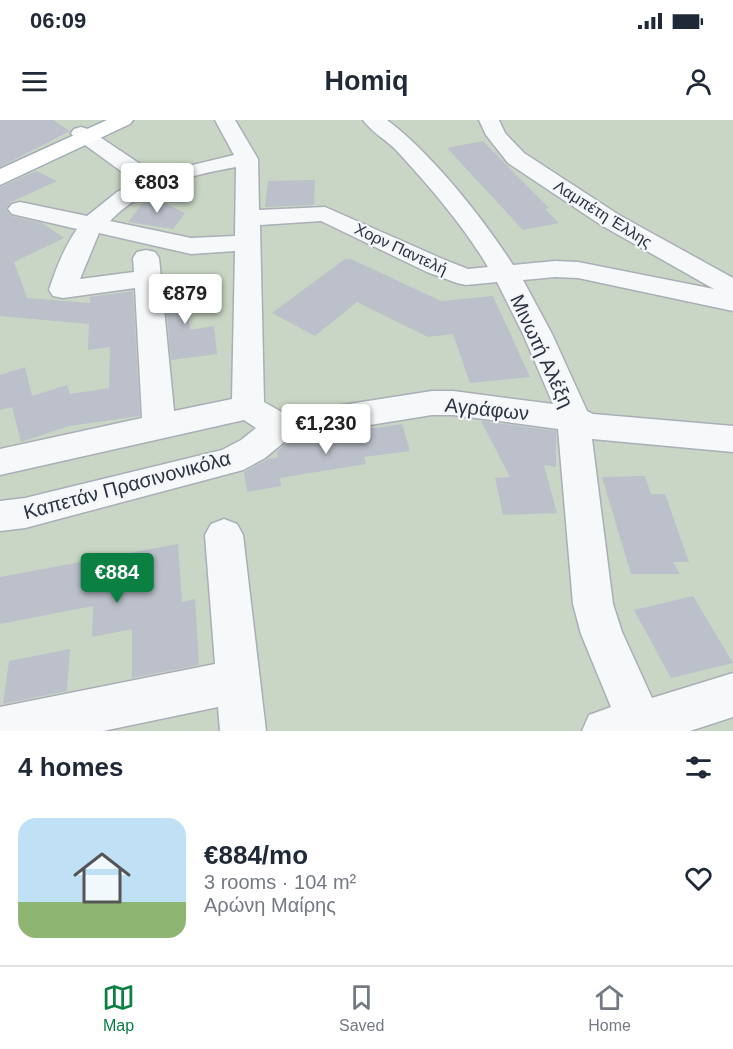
<!DOCTYPE html>
<meta charset="utf-8">
<style>
:root{--surface:#fff;--page:#f2f2f3;--text:#1f2937;--muted:#747a83;--line:#e0e1e3;--accent:#0b8043}
body{margin:0;font-family:Arial,sans-serif;background:var(--page);color:var(--text);height:100vh;display:flex;flex-direction:column;font-size:22px;white-space:nowrap}
*{box-sizing:border-box;margin:0}
p{font-size:20px;color:var(--muted)}
.icon{flex:none;width:33px;height:33px;fill:none;stroke:currentColor;stroke-width:2;stroke-linecap:round;stroke-linejoin:round}
.map{position:relative;height:611px;overflow:hidden}
.drawer{display:flex;flex-direction:column;background:var(--surface);flex:1}
.drawer>*{flex:none}
.price{position:absolute;translate:-50% -51px;padding:0 14px;border-radius:6px;background:#fff;color:#222;font-size:20px;line-height:39px;filter:drop-shadow(0 2px 3px #0008)}
.price::after{content:'';position:absolute;left:50%;top:36px;width:18px;height:14px;margin-left:-9px;background:inherit;clip-path:polygon(0 0,100% 0,50% 100%)}
.price.on{background:var(--accent);color:#fff}
ul{padding:0;list-style:none}
li{display:flex;align-items:center;gap:18px;height:150px;padding:0 18px}
li span{display:grid;place-items:center;flex:none;width:168px;height:120px;border-radius:18px;color:#555}
li>.icon{margin-inline-start:auto}
span .icon{width:72px;height:72px;fill:#fffc;stroke-width:1}
li b{font-size:26px}
h2{display:flex;justify-content:space-between;align-items:center;height:72px;padding:0 18px;font-size:26px}
.status{display:flex;justify-content:space-between;align-items:center;height:42px;padding:0 30px;background:var(--surface);direction:ltr}
.status svg{height:16px;fill:currentColor}
header{display:flex;justify-content:space-between;align-items:center;height:78px;padding:0 18px;background:var(--surface);font-size:27px;font-weight:700}
.tabs{display:flex;justify-content:space-around;align-items:center;height:84px;border-top:2px solid var(--line);background:var(--surface);font-size:16px;color:var(--muted)}
.tabs a{display:grid;justify-items:center;gap:3px}
.tabs .on{color:var(--accent)}
.map>svg:first-child{display:block}
.green{fill:#c9d6c5}
.building{fill:#bbc0ca}
.lines{fill:none;stroke-linecap:round;stroke-linejoin:round}
.minor-casing{stroke:#a9aeb7;stroke-width:3}
.major-casing{stroke:#a3abb8;stroke-width:3}
.minor{fill:#f7f8fa;fill-rule:evenodd}
.major{fill:#fff;fill-rule:evenodd}
.labels{text-anchor:middle;dominant-baseline:central;stroke-width:4.5;stroke-linejoin:round;paint-order:stroke}
.far-street-label{font-size:16px;fill:#2b3445;stroke:#f4f6f9}
.street-label{font-size:20px;fill:#2b3445;stroke:#f4f6f9}
</style>
<div class="status"><b>06:09</b><svg viewBox="0 0 49 12"><path d="M0 12V9h3v3zM5 12V6h3v6zM10 12V3h3v9zM15 12V0h3v12zM26 1h20v11H26zM47 4h2v5h-2z"/></svg></div>
<header><svg class="icon" aria-label="menu" viewBox="0 0 24 24"><path d="M4 6h16M4 12h16M4 18h16"/></svg>Homiq<svg class="icon" aria-label="person" viewBox="0 0 24 24"><circle cx="12" cy="8" r="4"/><path d="M4 21q1-7 8-7t8 7"/></svg></header>
<div class="map">
<svg width="733" height="611" viewBox="0 0 733 611">
<rect width="100%" height="100%" fill="#e4e7ec"/>
<!-- green -->
<rect class="green" x="0" y="0" width="733" height="611"/>
<!-- building -->
<g class="building">
<path d="M0,0H53L70,11L0,47Z"/>
<path d="M483,21L549,88L545,89L559,103L523,110L447,28Z"/>
<path d="M36,51L57,61L11,82L6,90L11,96L42,103L64,118L14,142L27,178L90,183V177L133,171L140,296L69,306L21,322L12,287L0,290V255L25,247L32,276L67,265L70,274L109,268L110,227L88,230L89,204L0,196V67Z"/>
<path d="M315,60L314,85L265,87L268,61Z"/>
<path d="M149,75L185,93L173,109L128,102Z"/>
<path d="M345,139H351L441,181L493,176L530,257L470,263L453,214L428,217L357,182L315,216L272,193Z"/>
<path d="M187,159L190,210L214,206L217,234L171,240L164,162Z"/>
<path d="M481,301L556,311V347L544,345L557,393L503,395L495,358L510,357Z"/>
<path d="M402,304L410,331L364,337L366,344L280,358L281,366L247,372L244,352L268,339L278,337L277,331L290,320Z"/>
<path d="M645,356L651,374H665L689,442H673L680,454H631L602,357Z"/>
<path d="M178,424L182,482L195,479L199,545L132,558V509L92,517L93,486L0,504V457Z"/>
<path d="M693,476L733,543L671,558L634,490Z"/>
<path d="M70,529L67,571L3,584L9,541Z"/>
</g>
<g class="lines">
<!-- minor casing -->
<g class="minor-casing">
<g id="minor">
<path d="M215,0H235L258,39L259,90L325,87L445,140L468,149L488,147C463,105 430,67 397,31C387,20 371,12 363,0H387C431,33 483,98 513,145L555,141L578,142L714,169L601,105L508,43L486,15L479,0H499L505,13L524,33L619,95L733,158V191L578,158L555,157L523,160L552,214L587,291L593,294L733,306V332L592,319L613,484L622,512L652,578L733,553V597L690,611H582L589,595L611,587L581,514L573,484L558,309L453,295H432L289,318L265,338L243,350L25,408L0,411V381L25,378L222,330L241,320L256,308L244,300L0,355V329L142,298L135,168L63,178L53,176L49,170C56,148 64,128 77,109L12,94L8,89L12,84L20,82L87,96L117,72L136,62L74,17L71,13L74,9L81,7L88,9L155,54L234,35ZM236,47L235,116L191,118L110,101C142,67 191,55 236,47ZM321,101L427,152L457,163L466,165L497,162L523,214L553,284L453,271H432L285,294L264,282L260,105ZM99,113L191,134L235,131L232,279L174,291L159,138L155,132L146,130L137,132L133,138L134,152L80,159Z"/>
<path d="M224,399L237,404L243,415L266,611H220L218,587L103,611H0V587L215,544L205,415L211,404Z"/>
</g>
</g>
<!-- major casing -->
<g class="major-casing">
<path id="major" d="M107,0H133L130,4L0,65V49Z"/>
</g>
<!-- minor -->
<use href="#minor" class="minor"/>
<!-- major -->
<use href="#major" class="major"/>
</g>
<g class="labels">
<!-- far-street labels -->
<g class="far-street-label">
<text transform="translate(603 94) rotate(32)">Λαμπέτη Έλλης</text>
<text transform="translate(401 129) rotate(25)">Χορν Παντελή</text>
</g>
<!-- street labels -->
<g class="street-label">
<text transform="translate(542 231) rotate(65)">Μινωτή Αλέξη</text>
<text transform="translate(487 289) rotate(6)">Αγράφων</text>
<text transform="translate(127 365) rotate(-15)">Καπετάν Πρασινονικόλα</text>
</g>
</g>
</svg>
<b class="price" style="left:157px;top:94px">€803</b>
<b class="price" style="left:185px;top:205px">€879</b>
<b class="price" style="left:326px;top:335px">€1,230</b>
<b class="price on" style="left:117px;top:484px">€884</b>
</div>
<section class="drawer">
<h2>4 homes<svg class="icon" aria-label="filters" viewBox="0 0 24 24"><path d="M4 7h16M4 17h16"/><circle cx="9" cy="7" r="2"/><circle cx="15" cy="17" r="2"/></svg></h2>
<ul>
<li><span style="background:linear-gradient(#bfe0f5 70%,#8fb573 0)"><svg class="icon" aria-label="home" viewBox="0 0 24 24"><path d="M3 11l9-7 9 7M6 9v11h12V9"/></svg></span><div><b>€884/mo</b><p>3 rooms · 104 m²</p><p>Αρώνη Μαίρης</p></div><svg class="icon" aria-label="heart" viewBox="0 0 24 24"><path d="M12 20l-8-8c-3-5 5-10 8-4 3-6 11-1 8 4z"/></svg></li>
</ul>
</section>
<nav class="tabs">
<a class="on"><svg class="icon" aria-label="map" viewBox="0 0 24 24"><path d="M3 6l6-2 6 2 6-2v14l-6 2-6-2-6 2zM9 4v14M15 6v14"/></svg>Map</a>
<a><svg class="icon" aria-label="saved" viewBox="0 0 24 24"><path d="M7 4h10v16l-5-4-5 4z"/></svg>Saved</a>
<a><svg class="icon" aria-label="home" viewBox="0 0 24 24"><path d="M3 11l9-7 9 7M6 9v11h12V9"/></svg>Home</a>
</nav>
